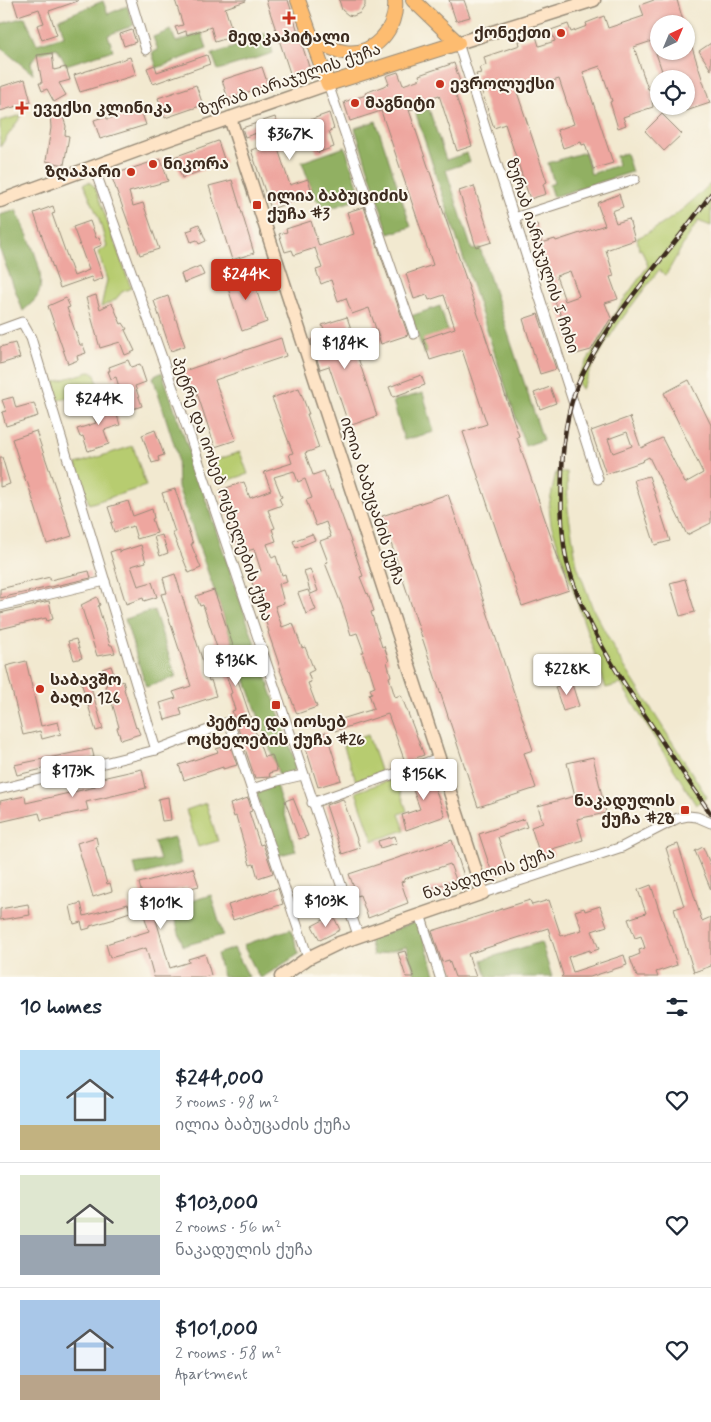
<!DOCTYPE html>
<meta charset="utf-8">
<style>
:root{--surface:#fff;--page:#f2f2f3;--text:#1f2937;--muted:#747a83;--line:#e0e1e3;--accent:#c8321e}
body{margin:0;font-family:Mynerve,"Noto Sans Georgian",sans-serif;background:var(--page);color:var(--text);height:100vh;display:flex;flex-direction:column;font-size:19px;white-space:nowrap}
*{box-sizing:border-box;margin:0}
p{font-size:16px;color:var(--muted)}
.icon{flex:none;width:28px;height:28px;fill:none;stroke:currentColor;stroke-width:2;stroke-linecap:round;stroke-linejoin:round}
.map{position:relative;height:977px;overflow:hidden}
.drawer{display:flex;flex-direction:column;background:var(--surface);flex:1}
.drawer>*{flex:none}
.needle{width:32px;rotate:44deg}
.controls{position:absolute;left:650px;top:15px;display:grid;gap:10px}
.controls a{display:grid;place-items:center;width:45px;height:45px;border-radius:50%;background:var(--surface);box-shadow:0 1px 4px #0004;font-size:25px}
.price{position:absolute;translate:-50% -42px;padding:0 11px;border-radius:5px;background:#fff;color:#222;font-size:16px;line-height:32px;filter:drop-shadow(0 1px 2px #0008)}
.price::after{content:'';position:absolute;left:50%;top:30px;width:15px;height:11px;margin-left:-8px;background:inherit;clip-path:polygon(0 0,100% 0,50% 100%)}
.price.selected{background:var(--accent);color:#fff}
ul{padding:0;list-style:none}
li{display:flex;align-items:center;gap:15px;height:125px;padding:0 20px}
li+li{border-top:1px solid var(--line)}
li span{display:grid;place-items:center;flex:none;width:140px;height:100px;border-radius:0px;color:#555}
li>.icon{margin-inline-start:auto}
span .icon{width:60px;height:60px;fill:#fffc;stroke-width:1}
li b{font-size:21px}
h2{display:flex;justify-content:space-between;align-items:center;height:60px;padding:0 20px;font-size:21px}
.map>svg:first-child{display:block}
.green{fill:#b7cc70;stroke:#797b47}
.forest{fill:#91b062;stroke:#666d40}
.building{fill:#eea69f;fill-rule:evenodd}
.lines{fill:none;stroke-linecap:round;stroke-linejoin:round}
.street-casing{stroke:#968a77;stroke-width:11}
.secondary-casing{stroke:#968a77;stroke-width:15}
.primary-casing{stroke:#968a77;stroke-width:16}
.street{stroke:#fff;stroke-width:9}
.secondary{stroke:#fee4c6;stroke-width:12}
.primary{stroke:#fdbc70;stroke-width:14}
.rail-casing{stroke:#3b2a1e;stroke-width:4.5}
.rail{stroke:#fbf7ec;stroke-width:2.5;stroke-dasharray:8;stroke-linecap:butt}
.poi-dot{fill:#c8321e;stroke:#fbf7ec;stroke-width:2}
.labels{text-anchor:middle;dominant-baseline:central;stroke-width:4;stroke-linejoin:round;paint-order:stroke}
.poi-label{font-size:16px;font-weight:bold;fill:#3b2a1e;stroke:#fbf7ec;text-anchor:start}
.street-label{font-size:16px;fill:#3b2a1e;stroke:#fbf7ec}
</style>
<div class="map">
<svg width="711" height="977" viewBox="0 0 711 977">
<rect width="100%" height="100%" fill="#fbf7ec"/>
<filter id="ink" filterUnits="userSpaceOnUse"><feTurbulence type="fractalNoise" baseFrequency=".02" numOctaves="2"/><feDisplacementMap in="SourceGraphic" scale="10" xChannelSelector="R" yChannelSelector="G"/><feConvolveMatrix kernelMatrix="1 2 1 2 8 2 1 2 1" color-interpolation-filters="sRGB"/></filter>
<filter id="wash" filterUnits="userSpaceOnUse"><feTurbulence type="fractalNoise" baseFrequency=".0096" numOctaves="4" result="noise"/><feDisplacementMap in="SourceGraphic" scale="20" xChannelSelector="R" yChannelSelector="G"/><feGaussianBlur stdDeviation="1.12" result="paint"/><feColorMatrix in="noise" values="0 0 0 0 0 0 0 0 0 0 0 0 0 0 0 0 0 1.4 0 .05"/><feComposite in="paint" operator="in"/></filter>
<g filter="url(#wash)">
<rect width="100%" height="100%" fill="#f2e9d0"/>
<!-- green -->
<g class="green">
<path d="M22,115L0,147V121Z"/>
<path d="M89,182L95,187L131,288L122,292L115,300L101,307L107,280L98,252L107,247L99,219L84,184Z"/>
<path d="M711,183V226L698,221L683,245L666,275L659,270C630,308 600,344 582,389L580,388L577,378L622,302L648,266L641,249L639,250L637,238C665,226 689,205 711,183Z"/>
<path d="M92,371L95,375L99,387L56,401L52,383Z"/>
<path d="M133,446L146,486L89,504L76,464Z"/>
<path d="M240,452L248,474L220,483L213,461Z"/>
<path d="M556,472H567L568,510L577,565L593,609L619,658L707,797L696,805L621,684L606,688L551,524L549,506Z"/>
<path d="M368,735L381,773L356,781L343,744Z"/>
<path d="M396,778L407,811L399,814L405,830L373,841L356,792Z"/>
<path d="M206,803L218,841L198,847L186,810Z"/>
</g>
<!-- forest -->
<g class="forest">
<path d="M103,1L108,14L127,6L134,25L108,35L113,50L66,65L57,48L38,54L31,62L33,74L0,47V24L25,17L37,44L64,36L59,19Z"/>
<path d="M171,30L176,42L202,33L207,49L157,68L152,53L158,50L153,37Z"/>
<path d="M267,33L273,53L218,70L212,54L235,47L234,43Z"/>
<path d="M429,109L446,160L467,153L470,162L446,170L472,250L480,248L543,440L525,446L416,114Z"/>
<path d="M376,121L411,227L389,234L355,128Z"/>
<path d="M345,147L362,198L328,209L315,199L302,162Z"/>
<path d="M585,152L591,174L618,165L616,156L626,153L632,172L553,197L549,185L554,183L548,163Z"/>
<path d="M16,210C25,231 50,275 37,297C34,302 27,307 23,311L0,250V215Z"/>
<path d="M440,306L452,345L424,354L411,316Z"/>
<path d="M162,372L296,764L295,770L291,772L279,775L178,487L177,454L153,377Z"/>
<path d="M423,393L434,432L404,440L393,401Z"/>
<path d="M154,610L176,677L146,687L125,619Z"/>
<path d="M276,785L296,851L276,856L256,791Z"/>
<path d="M174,837L181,864L137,876L134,864L160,860L154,842Z"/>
<path d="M211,895L223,935L183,946L171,907Z"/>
<path d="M418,921L436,977H416L406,947L373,956L369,939Z"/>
<path d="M291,929L299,954L263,977H259L243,945Z"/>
<path d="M541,942L552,977H487L482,960Z"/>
<path d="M234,948L249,977H223L217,954Z"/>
</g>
<g id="blocks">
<!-- building -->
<g class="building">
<path d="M13,0H78V1L49,11L57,35L42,40L37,25L44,23L39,9L18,16Z"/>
<path d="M175,0H246V1L225,8L234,36L215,42L211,27L187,35L186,31L178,34L175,27L183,25Z"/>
<path d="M266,0H288L310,70L291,76Z"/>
<path d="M339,0H365V6L360,13L353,16L348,15L342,10Z"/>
<path d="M449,0H464L470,17L456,21Z"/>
<path d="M654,0H677L684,24H659V51H686L688,35L710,103L686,111V79H674L673,74L664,77L652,41L634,47L648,89H650L654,99L652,100L653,107L623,117L626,125L618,128L610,102L612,101L600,66L583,72L613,163L593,169L585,144L582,145L581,142L563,148L557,130L574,124L559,79L537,86L535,80L515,86L547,182L543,184L546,194L530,199L505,124L494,128L476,74L481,73L479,68L486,65L484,57L520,45L519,41L536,36L539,46L555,41L551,30L568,24L571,32L587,26L586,23L604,16L608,28L644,16L640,5Z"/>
<path d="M132,30L136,42L124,46L120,34Z"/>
<path d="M711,43V70L699,51Z"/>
<path d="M52,53L54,70L66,67L70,80L59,83L66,95L54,102L47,89L42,91L39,83H42L37,55Z"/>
<path d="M207,55L210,64L153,84L147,68L155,65L157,72Z"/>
<path d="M130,57L136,75L80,92L74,75Z"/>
<path d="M454,63L462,88L454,90L472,146L457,151L439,95L416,103L417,108L409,110L519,436L517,437L569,590L522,606L463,432L487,424L462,350L430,360L423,339L455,328L444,295L429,300L427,295L414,299L406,274L433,265L381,111L350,121L344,102L366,95L365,93L389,84L386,76L398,72L403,85L420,79L419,75Z"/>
<path d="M262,67L268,85L228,99L222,80Z"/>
<path d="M25,79L31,102L0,111V87Z"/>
<path d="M196,85L203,105L165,118L158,98Z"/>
<path d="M139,105L146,125L100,139L94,120L106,116L107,119L128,113L127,109Z"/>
<path d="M56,110L59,119L63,117L66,126L65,135L69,136L64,165L46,161L51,128L50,112Z"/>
<path d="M329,113L334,129L329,131L334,147L317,153L311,137L278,149L290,185L308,179L313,195L271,209L251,150L293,136L290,127Z"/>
<path d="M662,114L682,134L664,151L645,131Z"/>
<path d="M275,117L278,126L245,137L242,128Z"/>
<path d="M218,141L225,162L182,178L174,157Z"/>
<path d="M161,159L168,181L129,192L133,206L143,203L159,249L140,255L111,175Z"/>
<path d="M232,180L254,253L232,260L209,186Z"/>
<path d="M474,186L492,242L476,247L459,191Z"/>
<path d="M619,194L623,207L612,211L616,223L629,219L635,240L606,250L614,276L610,277L618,299L605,303L611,318L591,350L573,355L562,318L552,295L527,226L537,224L542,243L555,239L556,241L605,225L597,203ZM570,271L579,296L565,301L556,276Z"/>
<path d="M53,206L55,213L52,214L74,276L89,270L73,227L90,221L96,238L99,237L102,245L93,249L103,278L93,282L91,277L60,288L34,213Z"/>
<path d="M364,207L408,335L381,344L369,308L352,314L346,298L338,301L331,280L321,284L316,270L322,268L315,248L294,255L292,250L285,252L279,234L287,232L286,229L311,221L319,246L354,234L347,212Z"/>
<path d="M199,224L206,241L199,244L197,240L191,242L187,231L193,229L192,227Z"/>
<path d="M200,266L204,275L184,283L181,274Z"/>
<path d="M250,271L267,322L242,331L225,279Z"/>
<path d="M96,295L100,309L112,303L121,324L123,323L127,329L125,330L135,351L125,355L120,342L100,348L86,298Z"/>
<path d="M168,296L185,346L171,351L154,301Z"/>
<path d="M66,298L70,307L67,308L80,345H83L86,353L77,356L78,360L68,364L48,306Z"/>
<path d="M538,314L556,369L540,374L523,319Z"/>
<path d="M347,317L352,332L350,333L377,416L349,426L329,366L320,369L311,340L326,335L322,325Z"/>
<path d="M281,338L286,356L215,380L236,440L215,447L195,387L187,389L181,372Z"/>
<path d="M15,343L20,358L0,364V347Z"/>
<path d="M128,360L131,367L140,364L146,382L135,386L142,406L129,410L121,386L119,387L116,377L111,379L108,371H110L109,367Z"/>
<path d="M421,375L425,385L393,397L389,387Z"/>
<path d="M689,380L711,425V523L687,535L649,457L643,460L644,461L606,474L591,431L630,417L641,448L662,438L685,483L703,473L664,393ZM627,432L632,446L613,453L608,439Z"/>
<path d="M550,387L556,403L540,409L534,393Z"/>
<path d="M299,388L309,414H307L319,448L305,453L313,475L324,471L331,491L333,490L363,576L360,577L367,594L368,593L374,611L371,612L382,647L384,646L389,661L387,662L391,676L389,677L395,697L401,695L424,755L405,762L388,714L335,731L332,722L374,709L369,694L372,693L370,689L375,687L369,668L368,669L362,652H364L357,633L351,635L342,606L325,563L328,562L320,541L331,537L326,522L316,526L306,500L312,498L305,479L298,482L294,471L274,477L282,497L279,498L282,505L268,510L275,528L272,529L276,541L267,544L272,558L276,556L282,575L285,574L287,582L279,584L284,603L275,606L282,627L293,623L302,648L305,647L314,670L308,673L311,682L308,683L317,707L297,714L280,670H281L268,632H269L264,616L262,617L250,575L261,571L254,549L241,553L220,490L244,482L250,498L271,490L264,472L292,463L289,454L293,453L272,398Z"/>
<path d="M13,397L16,408L34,403L38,416L6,426L2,412L6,411L2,400Z"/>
<path d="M110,401L115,416L117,415L120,425L104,430L109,444L88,451L83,436L80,437L77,429L96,423L90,407Z"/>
<path d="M155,430L164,455L158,457L159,461L152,463L142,435Z"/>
<path d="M36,431L72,536L47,544L27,481L26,482L12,439Z"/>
<path d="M0,457H2L10,484L0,487Z"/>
<path d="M649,476L670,541L655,545L634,480Z"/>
<path d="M175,489L193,544H191L201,568L189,573L172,532H175L162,493Z"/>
<path d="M448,494L533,750L524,753L536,788L478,807L382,516Z"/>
<path d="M128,501L133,516L152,509L154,518L152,519L157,533L137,539L133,526L114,532L111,523L113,522L108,507Z"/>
<path d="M312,534L315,540L296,548L293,541Z"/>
<path d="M162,535L168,553L160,556L154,537Z"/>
<path d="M141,545L146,562L131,566L138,586L152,582L157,597L144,601L143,598L126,604L110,552L119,549V552Z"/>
<path d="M310,569L318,591L311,594L304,571Z"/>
<path d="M89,571L91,578L0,598V589L50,577V580Z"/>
<path d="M175,574L209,681L211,680L216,696L180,708L182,715L165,720L160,703L176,698L173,692L191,686L161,594L167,593L163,578Z"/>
<path d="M685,579L695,612L680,616L670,583Z"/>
<path d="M214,590L238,660L232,663L264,757L272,755L277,771L269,773L270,777L255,778L232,711L235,710L230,694L232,693L203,605L200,606L196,596Z"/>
<path d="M308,590L316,610L306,614L298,593Z"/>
<path d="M97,597L100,605L98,606L110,645H112L115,653L97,656L81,605Z"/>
<path d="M49,601L53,619L47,621L46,618L0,629V613L36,605V604Z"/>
<path d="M76,639L82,658L74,660L68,641Z"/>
<path d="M26,661L41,726L58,722L61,734L42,739L40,731L23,735L6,666Z"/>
<path d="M111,666L117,683L123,681L125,688L124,689L136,728L137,727L140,734L121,740L117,728L119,727L111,699L109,700L105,686L107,685L102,669Z"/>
<path d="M89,680L103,729L96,731L81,682Z"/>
<path d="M571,681L579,706L563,711L555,687Z"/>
<path d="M326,732L341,780L318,787L303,739Z"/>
<path d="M230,745L237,765L223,769V767L184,780L179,765L218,752L216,749Z"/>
<path d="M92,749L94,757L17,775L14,765Z"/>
<path d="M593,757L606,813L577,819L583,840L552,849L554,855L541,858L531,827L543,823L538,806L575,796L567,763Z"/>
<path d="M142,769L146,788L86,802L88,810L41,820L39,813L0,822V801L25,796L26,803L95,787L93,780Z"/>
<path d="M428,769L445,816L406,830L402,815L420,809L408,776Z"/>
<path d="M168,797L171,820L162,821L158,799Z"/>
<path d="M248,798L252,811L249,812L260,845L263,844L273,873L258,878L254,864L250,865L236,816L234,817L230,804Z"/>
<path d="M293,798L308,836L299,839L285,801Z"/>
<path d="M343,799L360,848L342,854L326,805Z"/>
<path d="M524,819L527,827L498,837L509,870L493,876L479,834Z"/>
<path d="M395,836L397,843L380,848L378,841Z"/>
<path d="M96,837L98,846L96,847L107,884L110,883L112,891L93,897L77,843Z"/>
<path d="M452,840L467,885L428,898L425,890L456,880L450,864L404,879V881L401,882L408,903L368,918L360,895L357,896L349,874Z"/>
<path d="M678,844L702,921L711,917V966L694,972L674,909L684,906L666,848Z"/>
<path d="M703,847L711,866V890L695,851Z"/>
<path d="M193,868L199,886L187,889V887L154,896L158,910H161L164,918L156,920L170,968L189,962L188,959L205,954L211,975L204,977H154L146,948L110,958L106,944L149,931L144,915L147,914L139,883Z"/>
<path d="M651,885L677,965L656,972L658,977H637L630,958L640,954L639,950L645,948L641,936L635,938L628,919L646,913L638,890Z"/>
<path d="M278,888L283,904L233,920L228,905Z"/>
<path d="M530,900L532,905L549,900L561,936L582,930L575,911L584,908L585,911L600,906L607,926L592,931L599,949L590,952V950L568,957L573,972L624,955L627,965L590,977H561L563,975L548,928L468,954L476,977H455L449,960L442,962L432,931Z"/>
<path d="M81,903L84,916L128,904L130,912L115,917V919L90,926V928L83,930L81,922L74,924L70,906Z"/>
<path d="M28,904L30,915L0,920V909Z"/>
<path d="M333,915L340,930L320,940L312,926Z"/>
<path d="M405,951L414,977H406L398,953Z"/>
</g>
</g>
</g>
<g filter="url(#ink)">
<use href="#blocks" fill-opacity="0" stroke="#968a77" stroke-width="1"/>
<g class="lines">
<!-- street casing -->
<g class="street-casing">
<g id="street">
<path d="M131,0L146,50"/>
<path d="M458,43L598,479"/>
<path d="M328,84L414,334"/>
<path d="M92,168L97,176L190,436L358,935"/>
<path d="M514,218L635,179"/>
<path d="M0,330L22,322L31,338L156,750"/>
<path d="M0,606L105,581"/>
<path d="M0,789L156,750L229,722L308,958"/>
<path d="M252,789L277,781L303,775"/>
<path d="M312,803L439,758"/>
<path d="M483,893L622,847L678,818L688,816L697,817L711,823"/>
<path d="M420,914L440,977"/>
</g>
</g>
<!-- secondary casing -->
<g class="secondary-casing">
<g id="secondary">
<path d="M458,43L594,0"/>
<path d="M230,118L483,893L339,943L308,958L281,977"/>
<path d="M0,201L158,143L328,84"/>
</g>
</g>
<!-- primary casing -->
<g class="primary-casing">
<g id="primary">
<path d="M298,0L328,84L458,43L413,0"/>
<path d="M311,38C321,43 332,50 344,52C374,57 398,28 395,0"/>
</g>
</g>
<!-- street -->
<use href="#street" class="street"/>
<!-- secondary -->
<use href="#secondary" class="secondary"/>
<!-- primary -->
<use href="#primary" class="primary"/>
<!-- rail casing -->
<g class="rail-casing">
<path id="rail" d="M711,194C670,253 618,305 585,369C568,401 563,436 562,471C561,498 561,537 567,562C583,622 618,675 652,726C671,755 691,785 711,814"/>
</g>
<!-- rail -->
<use href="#rail" class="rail"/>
</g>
</g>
<!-- markers -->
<g class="poi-dot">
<path d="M286.5 10.5h5v5h5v5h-5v5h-5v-5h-5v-5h5z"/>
<circle cx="561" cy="33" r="5"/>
<circle cx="440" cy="84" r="5"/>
<circle cx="355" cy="103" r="5"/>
<path d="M19.5 100.5h5v5h5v5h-5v5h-5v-5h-5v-5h5z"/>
<circle cx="153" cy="164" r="5"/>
<circle cx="131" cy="172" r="5"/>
<rect x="252" y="200" width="10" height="10" rx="2.5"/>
<circle cx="40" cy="689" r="5"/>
<rect x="271" y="700" width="10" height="10" rx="2.5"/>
<rect x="680" y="805" width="10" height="10" rx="2.5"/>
</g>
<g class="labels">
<!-- poi labels -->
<g class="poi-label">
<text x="551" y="33" text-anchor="end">ქონექთი</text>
<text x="289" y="37" text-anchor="middle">მედკაპიტალი</text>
<text x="450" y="84">ევროლუქსი</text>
<text x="365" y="103">მაგნიტი</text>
<text x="33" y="108">ევექსი კლინიკა</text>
<text x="163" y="164">ნიკორა</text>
<text x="121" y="172" text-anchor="end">ზღაპარი</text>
<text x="267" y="196">ილია ბაბუციძის<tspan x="267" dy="18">ქუჩა #3</tspan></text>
<text x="50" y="680">საბავშო<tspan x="50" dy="18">ბაღი 126</tspan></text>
<text x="276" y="722" text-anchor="middle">პეტრე და იოსებ<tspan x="276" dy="18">ოცხელების ქუჩა #26</tspan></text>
<text x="675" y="801" text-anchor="end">ნაკადულის<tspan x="675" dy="18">ქუჩა #2ზ</tspan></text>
</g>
<!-- street labels -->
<g class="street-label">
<text transform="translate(290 80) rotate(-19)">ზურაბ იარაჯულის ქუჩა</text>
<text transform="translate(542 256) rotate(72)">ზურაბ იარაჯულის I ჩიხი</text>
<text transform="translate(222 489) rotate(71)">პეტრე და იოსებ ოცხელების ქუჩა</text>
<text transform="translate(372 501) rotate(72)">ილია ბაბუცაძის ქუჩა</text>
<text transform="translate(489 874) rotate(-18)">ნაკადულის ქუჩა</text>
</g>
</g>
</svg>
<div class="controls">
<a><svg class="needle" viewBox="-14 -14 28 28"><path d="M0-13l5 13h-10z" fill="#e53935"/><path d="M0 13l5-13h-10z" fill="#747a83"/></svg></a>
<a><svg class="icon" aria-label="locate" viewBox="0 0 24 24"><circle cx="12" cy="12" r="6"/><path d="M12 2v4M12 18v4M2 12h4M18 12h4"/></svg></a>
</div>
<b class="price" style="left:290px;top:161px">$367K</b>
<b class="price selected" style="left:246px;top:301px">$244K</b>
<b class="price" style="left:345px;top:370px">$184K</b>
<b class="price" style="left:99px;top:426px">$244K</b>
<b class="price" style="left:236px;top:687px">$136K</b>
<b class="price" style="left:567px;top:696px">$228K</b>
<b class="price" style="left:73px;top:798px">$173K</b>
<b class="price" style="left:424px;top:801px">$156K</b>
<b class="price" style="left:326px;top:928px">$103K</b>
<b class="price" style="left:161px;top:930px">$101K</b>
</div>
<section class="drawer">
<h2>10 homes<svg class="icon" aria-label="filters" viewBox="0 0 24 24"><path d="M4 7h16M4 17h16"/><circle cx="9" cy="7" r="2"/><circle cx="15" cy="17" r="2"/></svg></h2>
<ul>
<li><span style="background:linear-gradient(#bfe0f5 75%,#c2b280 0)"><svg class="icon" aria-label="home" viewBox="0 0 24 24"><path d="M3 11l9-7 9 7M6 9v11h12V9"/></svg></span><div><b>$244,000</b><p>3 rooms · 98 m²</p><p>ილია ბაბუცაძის ქუჩა</p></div><svg class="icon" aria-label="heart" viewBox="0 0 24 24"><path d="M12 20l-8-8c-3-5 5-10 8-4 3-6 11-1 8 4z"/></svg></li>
<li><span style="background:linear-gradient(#dfe7d0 60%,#9aa5b1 0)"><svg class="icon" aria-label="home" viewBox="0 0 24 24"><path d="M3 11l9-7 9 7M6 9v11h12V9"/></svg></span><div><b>$103,000</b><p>2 rooms · 56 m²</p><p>ნაკადულის ქუჩა</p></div><svg class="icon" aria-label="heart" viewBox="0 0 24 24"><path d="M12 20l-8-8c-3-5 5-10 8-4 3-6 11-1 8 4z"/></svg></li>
<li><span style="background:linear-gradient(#a9c7e8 75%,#b9a48a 0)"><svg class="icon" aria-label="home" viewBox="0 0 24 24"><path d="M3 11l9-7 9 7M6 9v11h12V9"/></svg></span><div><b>$101,000</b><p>2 rooms · 58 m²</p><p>Apartment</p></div><svg class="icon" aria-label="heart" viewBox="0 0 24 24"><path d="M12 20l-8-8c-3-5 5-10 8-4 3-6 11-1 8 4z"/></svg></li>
</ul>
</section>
